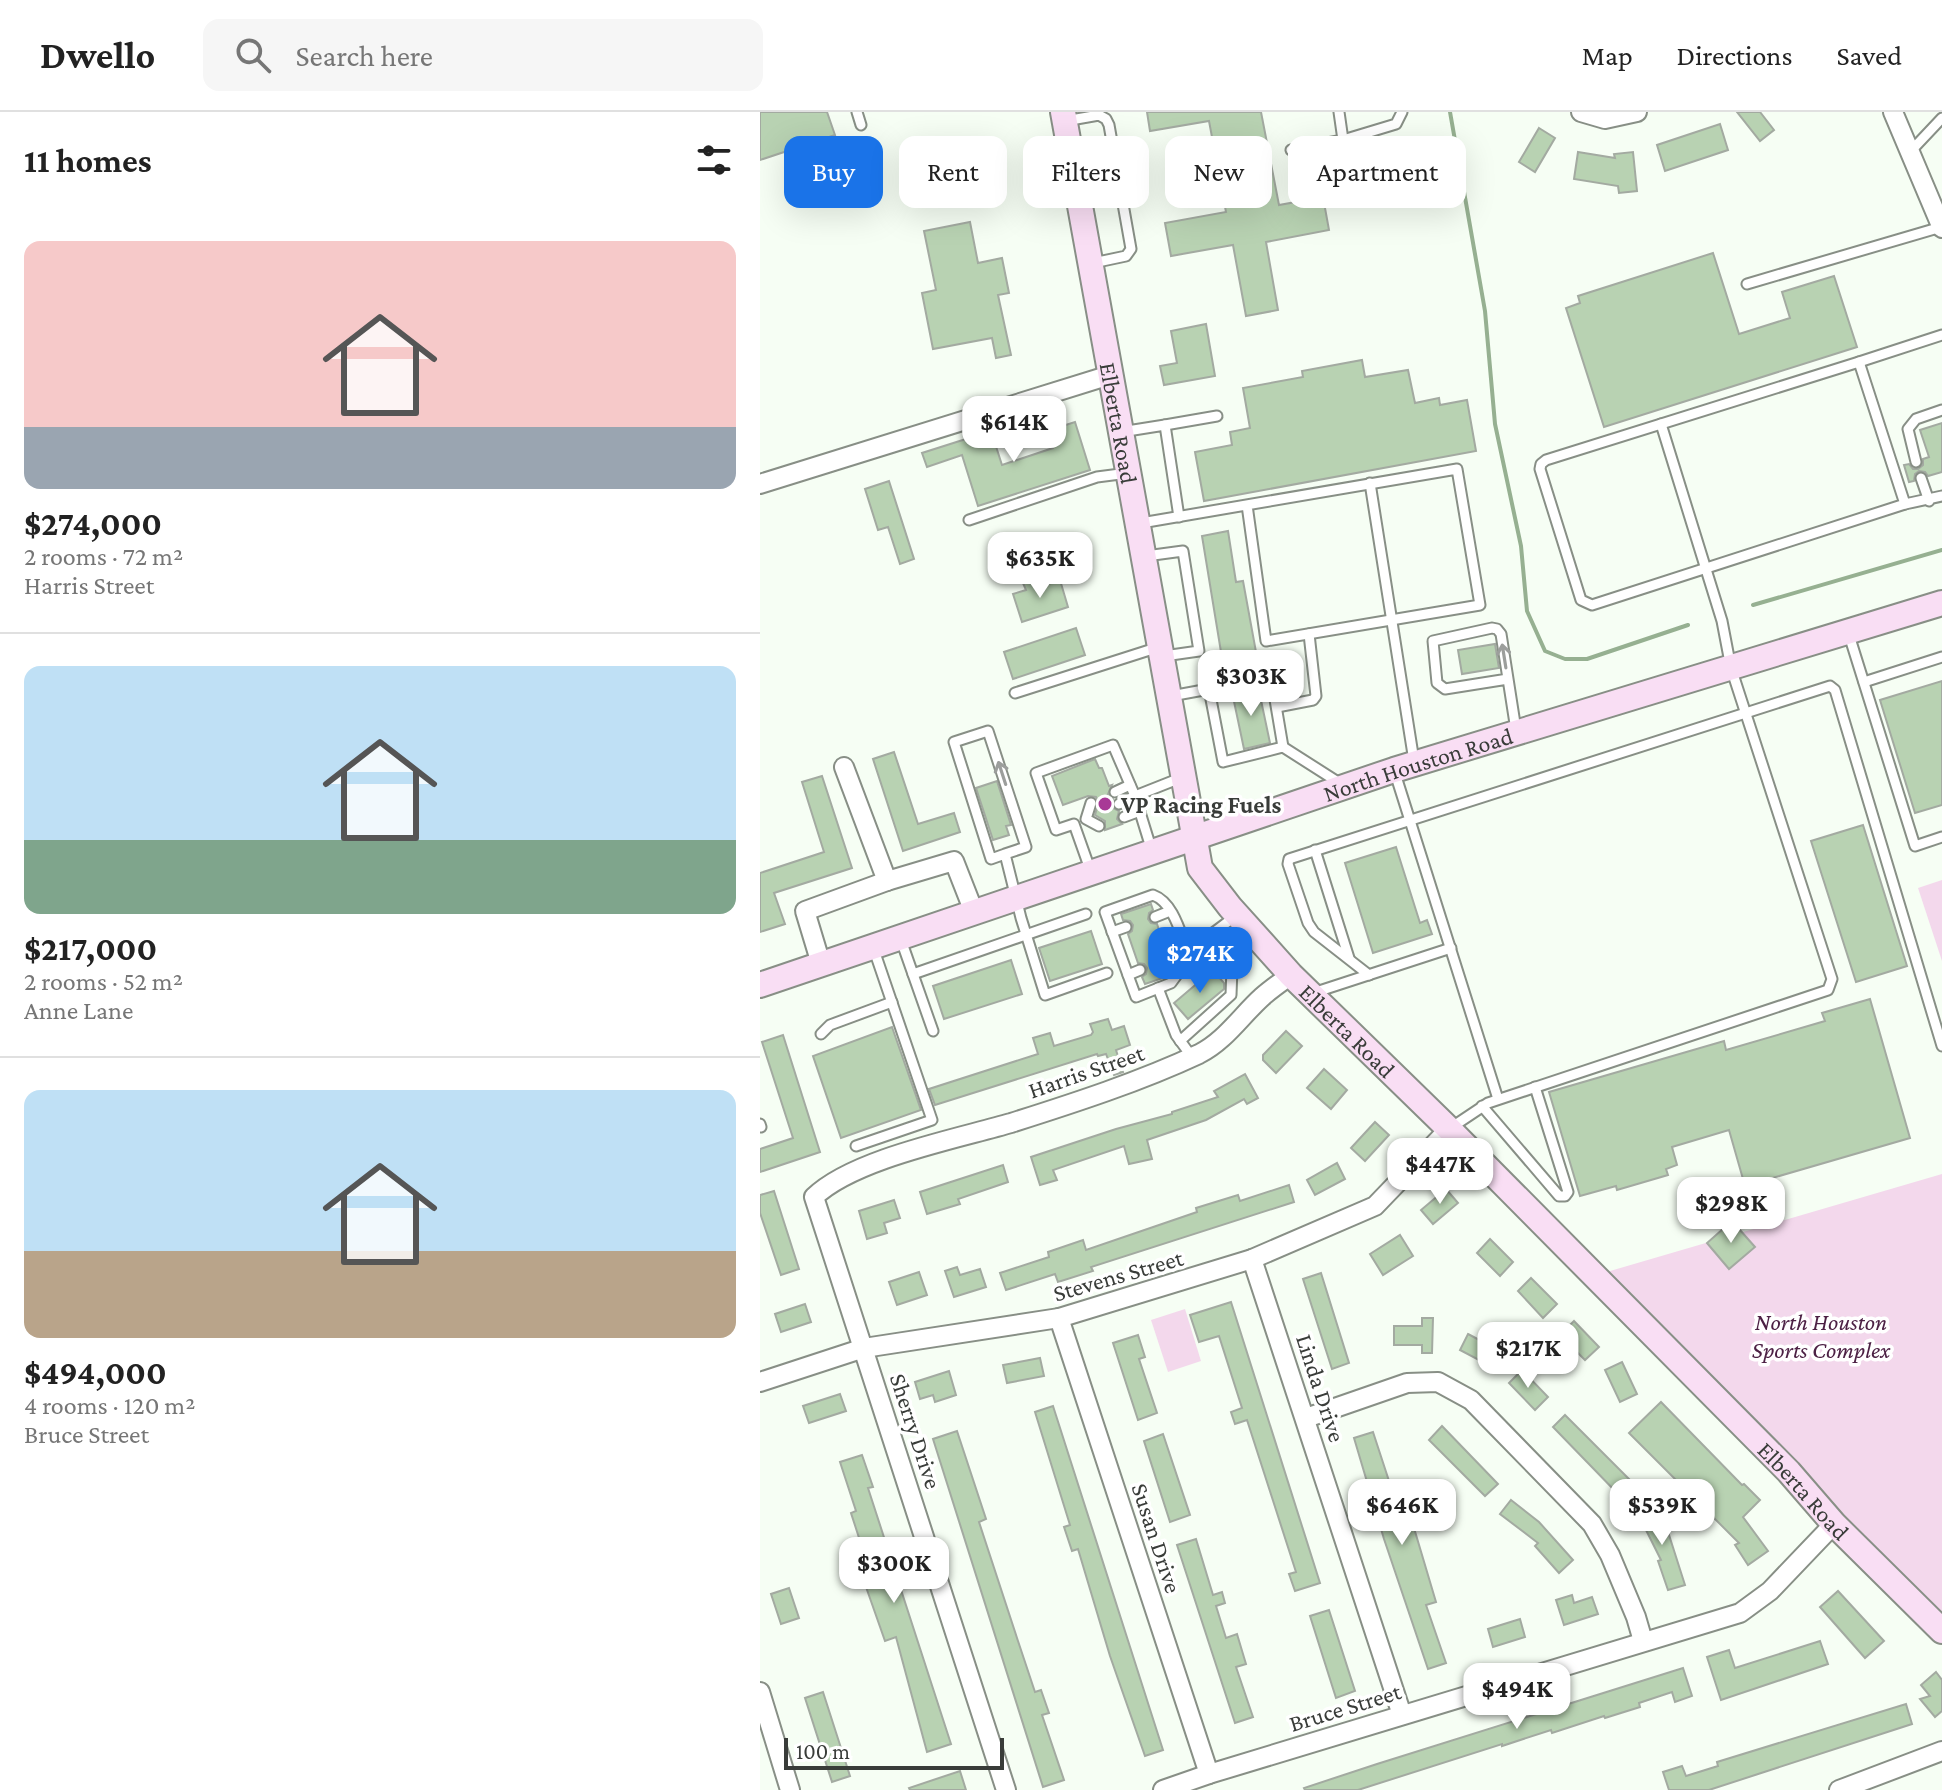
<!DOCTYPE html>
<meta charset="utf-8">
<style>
:root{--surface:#fff;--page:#f6f6f6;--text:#222;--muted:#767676;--line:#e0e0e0;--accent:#1a73e8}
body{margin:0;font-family:"Crimson Pro",serif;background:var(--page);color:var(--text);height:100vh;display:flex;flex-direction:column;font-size:30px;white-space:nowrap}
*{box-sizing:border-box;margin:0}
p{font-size:26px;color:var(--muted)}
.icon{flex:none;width:44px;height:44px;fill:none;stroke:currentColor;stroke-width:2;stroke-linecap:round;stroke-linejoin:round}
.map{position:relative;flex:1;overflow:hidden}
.side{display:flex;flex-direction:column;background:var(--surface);width:760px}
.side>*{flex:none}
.top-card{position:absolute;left:24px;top:24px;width:760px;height:72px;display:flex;gap:16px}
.scale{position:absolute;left:24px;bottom:20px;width:220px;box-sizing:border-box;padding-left:8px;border:4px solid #393c39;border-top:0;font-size:22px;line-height:28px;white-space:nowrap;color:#393c39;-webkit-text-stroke:6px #fff;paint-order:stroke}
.price{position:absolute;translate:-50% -68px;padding:0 18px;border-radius:16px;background:#fff;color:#222;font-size:26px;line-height:52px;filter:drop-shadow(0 2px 4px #0008)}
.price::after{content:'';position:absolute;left:50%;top:48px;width:24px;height:18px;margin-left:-12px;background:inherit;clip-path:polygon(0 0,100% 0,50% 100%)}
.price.current{background:var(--accent);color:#fff}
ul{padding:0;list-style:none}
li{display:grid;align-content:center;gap:16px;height:424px;padding:0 24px}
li+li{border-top:2px solid var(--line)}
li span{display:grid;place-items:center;height:248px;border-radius:16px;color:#555}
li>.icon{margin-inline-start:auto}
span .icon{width:144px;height:144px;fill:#fffc;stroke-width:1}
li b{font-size:34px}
h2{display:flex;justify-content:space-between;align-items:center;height:96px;padding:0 24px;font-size:34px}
.pill{padding:0 28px;border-radius:16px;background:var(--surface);box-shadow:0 8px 32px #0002;font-size:28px;line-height:72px}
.pill.current{background:var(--accent);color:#fff}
header{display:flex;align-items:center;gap:48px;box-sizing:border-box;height:112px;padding:0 40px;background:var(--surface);border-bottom:2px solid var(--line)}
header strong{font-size:38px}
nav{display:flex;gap:44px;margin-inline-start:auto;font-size:28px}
.search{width:560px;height:72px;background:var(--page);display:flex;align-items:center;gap:20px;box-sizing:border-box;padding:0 28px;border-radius:16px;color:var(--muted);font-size:30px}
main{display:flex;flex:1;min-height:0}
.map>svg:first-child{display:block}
.green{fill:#f3d8ec}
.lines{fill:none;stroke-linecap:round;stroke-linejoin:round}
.stream{stroke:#96b091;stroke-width:4}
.building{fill:#b8d2b2;stroke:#a3aaa1;stroke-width:2}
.lane-casing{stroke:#888f86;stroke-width:13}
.street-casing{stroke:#888f86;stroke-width:22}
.secondary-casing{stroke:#888f86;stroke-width:28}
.lane{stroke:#fff;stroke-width:9}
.street{stroke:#fff;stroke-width:18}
.secondary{stroke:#f9def4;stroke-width:24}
.oneway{stroke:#9c9e9c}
.poi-dot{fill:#a83996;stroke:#fff;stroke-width:3}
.labels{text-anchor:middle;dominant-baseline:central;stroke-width:7;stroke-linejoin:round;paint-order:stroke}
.street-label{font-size:24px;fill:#393c39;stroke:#fff}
.poi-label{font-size:24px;font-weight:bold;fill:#393c39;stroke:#fff;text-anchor:start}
.park-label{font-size:24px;font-style:italic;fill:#4c2044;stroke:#fff}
</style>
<header>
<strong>Dwello</strong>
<div class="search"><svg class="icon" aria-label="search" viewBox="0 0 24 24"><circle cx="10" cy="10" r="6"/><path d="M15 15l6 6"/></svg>Search here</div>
<nav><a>Map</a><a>Directions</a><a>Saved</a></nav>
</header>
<main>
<section class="side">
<h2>11 homes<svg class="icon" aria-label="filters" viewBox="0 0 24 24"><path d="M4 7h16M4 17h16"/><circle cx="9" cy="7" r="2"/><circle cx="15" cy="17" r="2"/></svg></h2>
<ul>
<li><span style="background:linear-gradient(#f6c9c9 75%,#9aa5b1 0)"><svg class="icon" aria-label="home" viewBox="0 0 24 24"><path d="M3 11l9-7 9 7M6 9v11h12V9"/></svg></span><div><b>$274,000</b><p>2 rooms · 72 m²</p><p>Harris Street</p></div></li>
<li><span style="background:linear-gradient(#bfe0f5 70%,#7fa58c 0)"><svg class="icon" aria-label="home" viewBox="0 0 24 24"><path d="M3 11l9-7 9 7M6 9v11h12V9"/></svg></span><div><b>$217,000</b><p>2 rooms · 52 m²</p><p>Anne Lane</p></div></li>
<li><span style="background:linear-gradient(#bfe0f5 65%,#b9a48a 0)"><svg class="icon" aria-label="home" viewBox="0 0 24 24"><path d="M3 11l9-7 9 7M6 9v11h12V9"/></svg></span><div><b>$494,000</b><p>4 rooms · 120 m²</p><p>Bruce Street</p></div></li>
</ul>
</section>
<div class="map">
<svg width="1182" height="1678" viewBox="0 0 1182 1678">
<rect width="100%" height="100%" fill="#f6fef4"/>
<!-- green -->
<g class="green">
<path d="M1182,768V849L1158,776Z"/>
<path d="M1182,1062V1518L833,1164Z"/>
<path d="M425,1197L441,1249L408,1260L391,1208Z"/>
</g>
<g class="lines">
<!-- stream -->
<g class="stream">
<path d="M690,0L725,199L735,312L761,434L767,499L785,539L805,547H827L928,513"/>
<path d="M993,493L1182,438"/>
</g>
</g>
<!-- building -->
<g class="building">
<path d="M0,0H67L75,23L0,48Z"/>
<path d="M387,0H501L519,93L563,85L569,118L506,130L518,198L486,204L473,133L411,144L405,111L466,100L449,9L390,19Z"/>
<path d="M977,0H1000L1014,18L1000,29Z"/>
<path d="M960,12L968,38L905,59L897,33Z"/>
<path d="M779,16L795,26L775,60L759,50Z"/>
<path d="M818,40L855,46L854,42L873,40L877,79L859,81L858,74L814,67Z"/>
<path d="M210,110L218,151L242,146L249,181L238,183L251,243L236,246L232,226L173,237L162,181L176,178L164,119Z"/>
<path d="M953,141L979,222L1030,206L1022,180L1074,164L1097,235L844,315L806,196L820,191L818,184Z"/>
<path d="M446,212L455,264L404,273L400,254L417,251L411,219Z"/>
<path d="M602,248L605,265L648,258L655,291L679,286L680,293L707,288L716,339L444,389L435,340L472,333L470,320L490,316L483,276L543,265L542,259Z"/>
<path d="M315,310L330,358L218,394L202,343L167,355L162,341L231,319L242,353L293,336L287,319Z"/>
<path d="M1182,311V360L1168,364L1165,360L1159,359L1155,362L1154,369L1149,370L1144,353L1149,352L1153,357H1158L1163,353V347L1169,345L1160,318Z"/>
<path d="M129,369L154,447L140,452L128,415L118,418L105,377Z"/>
<path d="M468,419L476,470L483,469L496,540L462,546L442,424Z"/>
<path d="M275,467L278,475L300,468L308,495L262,510L253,482L266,478L263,471Z"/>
<path d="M316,516L325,543L253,567L244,540Z"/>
<path d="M735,532L739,556L702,562L698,538Z"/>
<path d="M1182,569V693L1155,701L1120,588Z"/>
<path d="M498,574L510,631L484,637L472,580Z"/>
<path d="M134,640L158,712L194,701L200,720L143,739L113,647Z"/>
<path d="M335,647L339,656H342L349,674L352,673L348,682L353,687V696L359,699L357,707L362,712L345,718V709L335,703L338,692L336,685L328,684L303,693L292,664Z"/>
<path d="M62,664L92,756L14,781L25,812L0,820V761L64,740L42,670Z"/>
<path d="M237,669L251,713L246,714L249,723L233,728L216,676Z"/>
<path d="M1103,713L1147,854L1096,870L1051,729Z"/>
<path d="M636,735L660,811L667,808L672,822L613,841L585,751Z"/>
<path d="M391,792L393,798L389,801L388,807L391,811L397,812L406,840L402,849L412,857L406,865L385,872L382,865L386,862L387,856L384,852L378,851L368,822L372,819L373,813L370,809L363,808L361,802Z"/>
<path d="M331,819L342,852L290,869L279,836Z"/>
<path d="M251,848L262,882L184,907L173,874Z"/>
<path d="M453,858L464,871V877L428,907L414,891Z"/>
<path d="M1110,887L1150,1026L985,1074L969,1018L912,1035L917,1053L906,1057L908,1063L857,1078L856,1074L820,1084L789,980L964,929L966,938L1065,909L1062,901Z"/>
<path d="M348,907L352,918L364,914L370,933L356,938L363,960L354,963L346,942L338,944L337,942L175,993L169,977L278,942L273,926L290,921L294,934L331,923L333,920L330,912Z"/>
<path d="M132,915L161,998L81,1026L53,944Z"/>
<path d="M526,919L542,934L516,961L503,948V943Z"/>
<path d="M23,923L60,1040L0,1060V1037L33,1026L2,930Z"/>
<path d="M564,957L587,978L571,997L547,976Z"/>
<path d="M485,962L498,986L487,992L484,987L446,1008L387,1028L392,1047L369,1052L364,1034L293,1058L297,1068L280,1073L271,1045L356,1017L412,1002V1000L458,985L454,979Z"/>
<path d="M615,1010L629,1023L605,1049L591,1036Z"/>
<path d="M577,1051L585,1067L555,1083L547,1068Z"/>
<path d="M243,1053L248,1070L198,1087L200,1092L167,1102L160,1080Z"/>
<path d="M529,1073L534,1090L331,1155L333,1159L298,1170L295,1162L246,1178L240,1161L289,1145L288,1140L323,1128L326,1138L437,1100L436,1096L478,1083L480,1089Z"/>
<path d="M686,1077L698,1091L673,1112L661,1098Z"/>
<path d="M14,1079L39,1157L21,1163L0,1101V1083Z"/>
<path d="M134,1088L140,1106L124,1111L127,1121L107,1127L99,1099Z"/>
<path d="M972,1109L995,1135L969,1157L947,1131Z"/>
<path d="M640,1123L653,1144L623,1163L610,1142Z"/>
<path d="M730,1127L753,1150L740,1164L717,1141Z"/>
<path d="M197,1155L200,1163L220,1157L226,1175L194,1185L185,1159Z"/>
<path d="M159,1160L167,1183L137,1193L129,1170Z"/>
<path d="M561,1161L589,1251L572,1257L543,1167Z"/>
<path d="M771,1166L797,1192L783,1206L758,1179Z"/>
<path d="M471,1190L560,1471L535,1479L529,1462L536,1460L487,1308L475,1312L471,1300L482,1296L459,1224L439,1230L430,1203Z"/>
<path d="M45,1192L51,1210L21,1220L15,1202Z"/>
<path d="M662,1206H673L672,1241H662V1233H634V1214H662Z"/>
<path d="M814,1209L839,1235L825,1248L800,1223Z"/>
<path d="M708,1222L742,1240L734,1256L700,1238Z"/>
<path d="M378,1223L385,1245L379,1247L397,1301L378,1308L353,1231Z"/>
<path d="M280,1246L284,1264L247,1271L243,1253Z"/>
<path d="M862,1250L877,1282L860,1290L845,1258Z"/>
<path d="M762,1258L788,1285L775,1298L749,1271Z"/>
<path d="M189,1259L196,1283L175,1290L173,1283L160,1287L155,1270Z"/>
<path d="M80,1282L86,1299L49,1311L43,1294Z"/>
<path d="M901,1290L982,1373L984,1372L1000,1388L983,1405L1008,1439L988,1453L975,1433L979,1431L869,1321Z"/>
<path d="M293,1294L403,1638L385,1644L350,1544L318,1437L312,1439L304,1415L310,1413L275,1300Z"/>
<path d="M805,1303L872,1370L859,1383L793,1315Z"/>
<path d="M682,1314L738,1372L725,1384L669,1328Z"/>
<path d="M197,1319L226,1407L219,1410L258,1529L275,1580L281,1578L289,1601L282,1603L304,1668L283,1675L173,1327Z"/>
<path d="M613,1320L630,1372L640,1369L676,1490L666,1493L686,1551L668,1557L624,1427L594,1326Z"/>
<path d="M403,1322L430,1403L410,1410L384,1329Z"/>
<path d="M102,1343L113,1375L108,1376L191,1632L167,1640L136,1525L125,1529L106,1475L118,1471L106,1434L102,1435L91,1401L96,1399L80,1350Z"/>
<path d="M751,1388L779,1410L813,1448L799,1461L775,1434L778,1431L740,1402Z"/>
<path d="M893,1392L909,1423L925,1473L908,1478L898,1449L901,1448L877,1400Z"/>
<path d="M436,1427L453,1483L462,1480L465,1491L456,1494L466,1526L477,1522L486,1552L476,1555L493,1605L475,1611L417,1433Z"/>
<path d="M29,1476L39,1506L21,1512L11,1482Z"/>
<path d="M1078,1479L1124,1529L1105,1546L1060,1495Z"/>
<path d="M812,1483L814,1491L832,1485L838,1502L804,1513L796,1488Z"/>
<path d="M569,1498L595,1579L576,1586L550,1504Z"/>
<path d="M760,1507L765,1525L733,1535L728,1517Z"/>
<path d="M1060,1529L1068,1552L961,1588L947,1545L969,1538L975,1556Z"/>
<path d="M923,1556L932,1584L915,1590L912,1580L879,1591L880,1595L845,1606L844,1604L792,1621L791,1618L742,1634V1632L598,1678H545L544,1676L617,1652Z"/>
<path d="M1176,1560L1182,1568V1599L1175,1605L1160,1587L1170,1584L1161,1573Z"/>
<path d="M63,1580L90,1664L72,1670L45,1586Z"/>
<path d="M1146,1592L1152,1612L949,1678H909L903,1660L922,1654L926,1664L958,1654L957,1650Z"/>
<path d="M200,1659L206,1678H150L149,1676Z"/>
</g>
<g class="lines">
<!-- lane casing -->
<g class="lane-casing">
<g id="lane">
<path d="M97,0L101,13"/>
<path d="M305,9L339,3L346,7L349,13L371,137L366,144L333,151"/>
<path d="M583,28L636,12L642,0"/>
<path d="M531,38L583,28L579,0"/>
<path d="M1149,41L1182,6"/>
<path d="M987,172L1181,115"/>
<path d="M1099,250L1145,392L832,493L821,488L780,357L781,352L786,348Z"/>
<path d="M1099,250L1182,223"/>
<path d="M405,313L457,304"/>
<path d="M361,320L405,313L419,405"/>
<path d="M1156,350L1148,317L1156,307L1182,298"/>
<path d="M1161,366L1169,389"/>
<path d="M610,371L654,649"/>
<path d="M1145,392L1182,384"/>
<path d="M209,408L337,365L368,361"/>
<path d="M381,411C486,393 591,375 697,357L720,493L506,529L487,393"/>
<path d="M386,444L423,439L439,539L404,544"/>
<path d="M1089,523L1155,734L1182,725"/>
<path d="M748,567L685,577L677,571L673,529L732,516L737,517L741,522L756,618"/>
<path d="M1104,570L1182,545"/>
<path d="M449,577L463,650L523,635L581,672"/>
<path d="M255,581L399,535"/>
<path d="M411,584L449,577L459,567L508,560L511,564L523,635"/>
<path d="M517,595L553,588L556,584L549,522"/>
<path d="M634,658L738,987"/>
<path d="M355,680L370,673"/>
<path d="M331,691L326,707L339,714"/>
<path d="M364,705L380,699"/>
<path d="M555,738L589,846"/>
<path d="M392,739L375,684L423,665"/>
<path d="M245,742L231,747L194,630L228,619L266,735L245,742L261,806L285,883L347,861"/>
<path d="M331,760L314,712L296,718L276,661L353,633L375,684L359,692"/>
<path d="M395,805L410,799"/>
<path d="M352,820L366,815"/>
<path d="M141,828L173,919"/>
<path d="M430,845C421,825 415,791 393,783L345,800L376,885L411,871L441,830L477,803"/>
<path d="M409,847L428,840"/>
<path d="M153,862L326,802"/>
<path d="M368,863L380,858"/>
<path d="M609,863L554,820L548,811L528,752L529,747L1070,574L1075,578L1182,934"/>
<path d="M398,876L416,923L432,945"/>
<path d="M553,881L691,836"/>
<path d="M61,922L70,913L132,890"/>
<path d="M420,929L471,883L472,856L446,826"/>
<path d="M722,994L799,1084H805L808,1080L775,975"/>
<path d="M0,1012L1,1015"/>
<path d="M692,1015L728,991L1068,878L1072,867L971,556L962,509L901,312"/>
<path d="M96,1034L172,1008L114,838"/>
</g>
</g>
<!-- street casing -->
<g class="street-casing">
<g id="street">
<path d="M821,0L845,7L877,0"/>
<path d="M1133,0L1182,116"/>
<path d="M0,372L350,263"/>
<path d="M84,655L127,769"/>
<path d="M61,852L45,799L127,769L194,749L214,800"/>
<path d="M492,1147L642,1603"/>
<path d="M299,1206L449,1662"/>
<path d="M0,1270L104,1236L299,1206L492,1147L615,1094L689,1017"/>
<path d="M546,1306L647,1271L678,1270L711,1288L832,1412L850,1443L876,1505L883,1529"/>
<path d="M0,1580L30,1678"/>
<path d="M246,1678L54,1085C93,1047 196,1027 251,1011C314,991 379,970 439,942C465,929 481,904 502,885C511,877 521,870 531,863"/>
<path d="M403,1678L449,1662L980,1501L1010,1479L1074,1412"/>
<path d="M1079,1678L1182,1639"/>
</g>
</g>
<!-- secondary casing -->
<g class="secondary-casing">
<g id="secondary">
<path id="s1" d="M303,0L440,756L470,795L531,863L689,1017L1029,1360L1074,1412L1182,1519"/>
<path id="s2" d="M0,873L634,658L1182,491"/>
</g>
</g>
<!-- lane -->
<use href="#lane" class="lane"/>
<!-- street -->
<use href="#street" class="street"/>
<!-- secondary -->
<use href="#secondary" class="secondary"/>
</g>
<!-- one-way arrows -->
<defs><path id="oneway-shaft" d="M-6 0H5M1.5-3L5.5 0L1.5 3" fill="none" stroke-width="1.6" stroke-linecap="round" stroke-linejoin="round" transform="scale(2)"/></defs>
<g class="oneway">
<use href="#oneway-shaft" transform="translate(744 544) rotate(-99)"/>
<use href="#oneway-shaft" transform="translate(242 661) rotate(-108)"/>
</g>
<!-- markers -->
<circle class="poi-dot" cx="345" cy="692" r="8"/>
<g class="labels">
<!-- street labels -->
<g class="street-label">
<text stroke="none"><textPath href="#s1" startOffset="316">Elberta Road</textPath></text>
<text stroke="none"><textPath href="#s2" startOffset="694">North Houston Road</textPath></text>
<text stroke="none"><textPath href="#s1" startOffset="988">Elberta Road</textPath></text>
<text transform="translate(326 959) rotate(-19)">Harris Street</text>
<text transform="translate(358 1163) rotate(-16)">Stevens Street</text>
<text transform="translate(561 1276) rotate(72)">Linda Drive</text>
<text transform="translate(156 1319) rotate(72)">Sherry Drive</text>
<text stroke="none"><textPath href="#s1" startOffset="1636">Elberta Road</textPath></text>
<text transform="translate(397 1426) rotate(72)">Susan Drive</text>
<text transform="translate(585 1595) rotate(-17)">Bruce Street</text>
</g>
<!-- poi labels -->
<g class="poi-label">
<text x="361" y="692">VP Racing Fuels</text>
</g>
<!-- park labels -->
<g class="park-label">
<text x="1061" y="1209">North Houston<tspan x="1061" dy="28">Sports Complex</tspan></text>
</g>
</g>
</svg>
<div class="scale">100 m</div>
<b class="price" style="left:254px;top:352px">$614K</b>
<b class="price" style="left:280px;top:488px">$635K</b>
<b class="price" style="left:491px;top:606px">$303K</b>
<b class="price current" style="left:440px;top:883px">$274K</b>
<b class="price" style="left:680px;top:1094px">$447K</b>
<b class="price" style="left:971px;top:1133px">$298K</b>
<b class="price" style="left:768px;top:1278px">$217K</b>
<b class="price" style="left:642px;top:1435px">$646K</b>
<b class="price" style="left:902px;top:1435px">$539K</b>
<b class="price" style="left:134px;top:1493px">$300K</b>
<b class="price" style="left:757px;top:1619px">$494K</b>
<div class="top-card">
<a class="pill current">Buy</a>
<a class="pill">Rent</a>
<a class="pill">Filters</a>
<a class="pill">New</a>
<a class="pill">Apartment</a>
</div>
</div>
</main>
